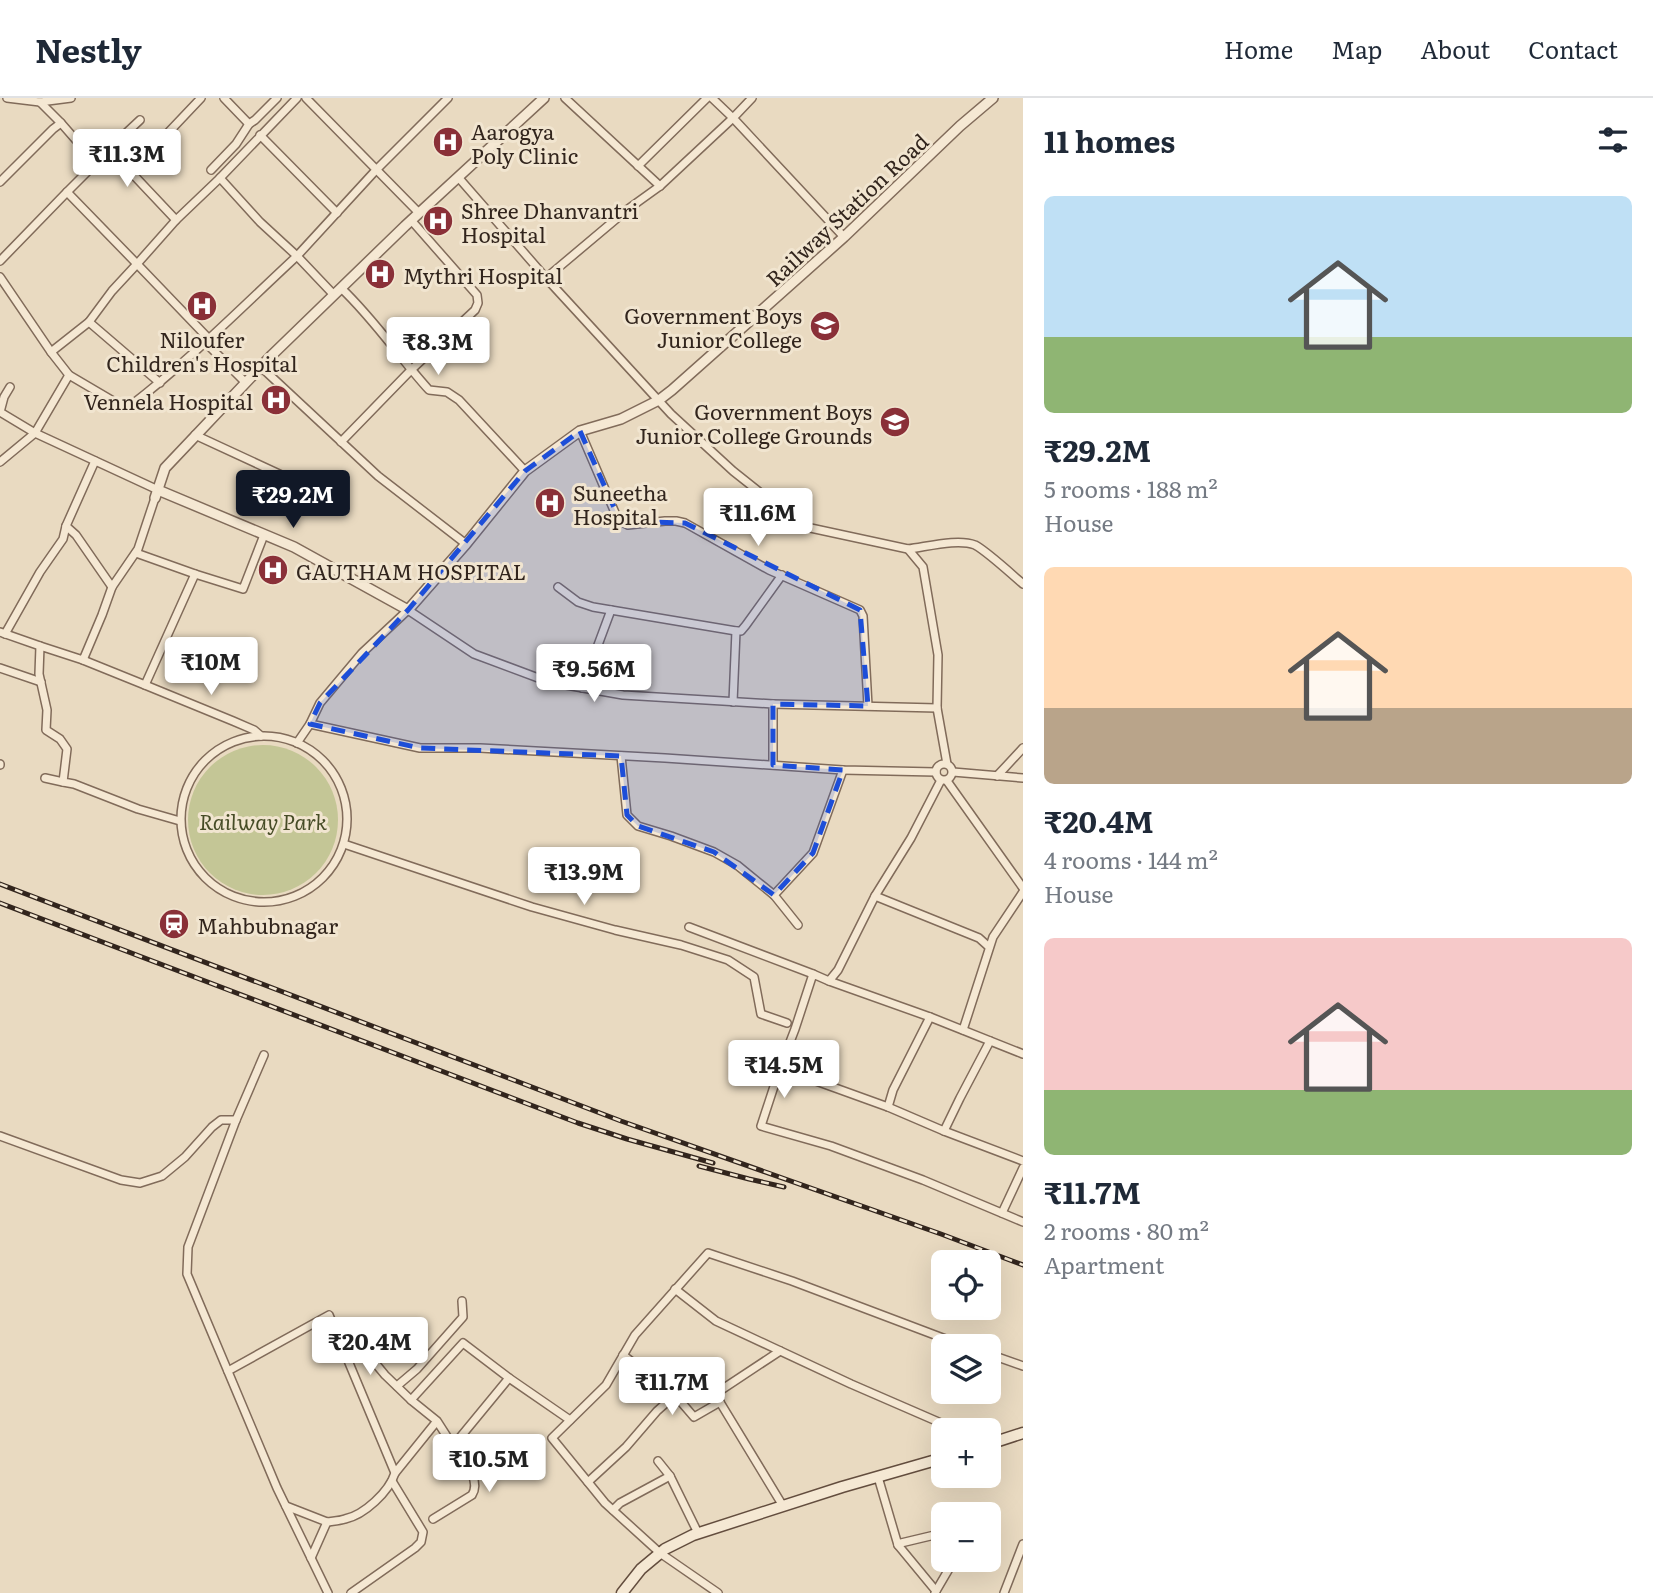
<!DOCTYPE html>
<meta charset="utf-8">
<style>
:root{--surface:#fff;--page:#f6f6f7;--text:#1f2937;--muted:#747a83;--line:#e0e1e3;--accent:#111827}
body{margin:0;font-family:Literata,serif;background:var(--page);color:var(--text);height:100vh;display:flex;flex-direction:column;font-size:26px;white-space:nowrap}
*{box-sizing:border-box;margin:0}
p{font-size:23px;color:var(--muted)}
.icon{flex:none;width:38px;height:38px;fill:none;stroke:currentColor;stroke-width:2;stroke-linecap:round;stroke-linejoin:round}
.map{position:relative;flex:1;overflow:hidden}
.side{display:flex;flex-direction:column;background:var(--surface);width:630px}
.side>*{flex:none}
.buttons{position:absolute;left:931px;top:1152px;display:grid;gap:14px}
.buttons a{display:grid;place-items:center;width:70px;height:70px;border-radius:10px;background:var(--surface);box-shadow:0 7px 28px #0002;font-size:35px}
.price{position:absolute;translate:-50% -60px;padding:0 16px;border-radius:7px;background:#fff;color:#222;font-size:23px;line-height:46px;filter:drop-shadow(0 2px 4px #0008)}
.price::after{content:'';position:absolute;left:50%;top:42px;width:21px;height:16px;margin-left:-10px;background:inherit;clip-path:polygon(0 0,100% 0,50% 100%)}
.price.selected{background:var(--accent);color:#fff}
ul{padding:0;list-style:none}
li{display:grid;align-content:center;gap:14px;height:371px;padding:0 21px}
li span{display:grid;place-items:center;height:217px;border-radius:10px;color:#555}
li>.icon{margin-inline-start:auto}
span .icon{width:126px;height:126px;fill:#fffc;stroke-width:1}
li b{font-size:30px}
h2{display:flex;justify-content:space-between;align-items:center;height:84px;padding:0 21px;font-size:30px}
header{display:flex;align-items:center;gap:42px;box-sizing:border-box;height:98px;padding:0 35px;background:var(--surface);border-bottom:2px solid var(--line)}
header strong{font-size:33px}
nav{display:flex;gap:38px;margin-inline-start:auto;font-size:24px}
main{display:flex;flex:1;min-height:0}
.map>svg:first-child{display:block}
.green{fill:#c4c696}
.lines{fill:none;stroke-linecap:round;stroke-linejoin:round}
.minor-casing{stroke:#816b5a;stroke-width:10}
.tertiary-casing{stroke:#816b5a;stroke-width:12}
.secondary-casing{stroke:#634d3e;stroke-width:13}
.minor{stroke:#f5e8d3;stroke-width:7}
.tertiary{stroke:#f5e8d3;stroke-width:9}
.secondary{stroke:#f5e8d3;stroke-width:10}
.rail-casing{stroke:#32251d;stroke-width:5}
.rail{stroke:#f1e5d0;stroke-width:2.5;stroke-dasharray:8;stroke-linecap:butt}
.marked{fill:#1d4ed8;fill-opacity:0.2;stroke:#1d4ed8;stroke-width:5;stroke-dasharray:14 9;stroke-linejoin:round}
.labels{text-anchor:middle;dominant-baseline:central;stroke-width:6;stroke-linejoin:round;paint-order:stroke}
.poi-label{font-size:21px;fill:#32251d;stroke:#f1e5d0;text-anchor:start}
.street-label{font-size:21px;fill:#32251d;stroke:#f1e5d0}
.park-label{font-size:21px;font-style:italic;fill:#464c26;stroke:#f1e5d0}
</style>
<header>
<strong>Nestly</strong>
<nav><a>Home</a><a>Map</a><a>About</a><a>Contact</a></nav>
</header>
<main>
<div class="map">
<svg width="1023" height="1495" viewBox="0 0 1023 1495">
<rect width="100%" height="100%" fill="#e9dac1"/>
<!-- green -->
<circle class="green" cx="263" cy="722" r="75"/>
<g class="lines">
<!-- minor casing -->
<g class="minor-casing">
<g id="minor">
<path d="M201,0L165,38L126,69L176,122L220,80"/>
<path d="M224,0L249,26"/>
<path d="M306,0L419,115"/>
<path d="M565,0L660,88"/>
<path d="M752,0L733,20L844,139"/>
<path d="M40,4L71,0"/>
<path d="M61,25L96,65L109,51"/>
<path d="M260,37L337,115"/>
<path d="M638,68L707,0"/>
<path d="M126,69L109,51L140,22"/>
<path d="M211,72L236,46L249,26L255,22L277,0"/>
<path d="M458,79L546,180L628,111L660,88L733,20L712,0"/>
<path d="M0,84L53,31L61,25L40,4L7,0"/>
<path d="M67,94L96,65"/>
<path d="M0,163L67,94L137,166L176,122"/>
<path d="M0,179L51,254"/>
<path d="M546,180L671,316L733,373L796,423L806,429L908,451L923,469L938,557L937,610L947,666"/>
<path d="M341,190C374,221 399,259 429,292L447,294L459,302L525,373"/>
<path d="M334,197L297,158L376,72L448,0"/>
<path d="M89,224L112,193L137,166L209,241"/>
<path d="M205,244L246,285"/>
<path d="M261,269L378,378L466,446"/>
<path d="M69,277L35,335L158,392"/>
<path d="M160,285L89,224L51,254L69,277L120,307L130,308C190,262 242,209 297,158L260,124L220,80L297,0"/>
<path d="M0,314L35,335L0,364"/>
<path d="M0,314L4,299L10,289"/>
<path d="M580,333L616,417L620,423L628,427L665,423H676L685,425L769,472L860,512L863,518L868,608"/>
<path d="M195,337L329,399"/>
<path d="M341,344L411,272L475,212L478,205L477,197L411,122"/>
<path d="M155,400L138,451L112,489L102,517L83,562L40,548L39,576L47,612L46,632L60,641L67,651L63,684L74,686L138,711L180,723"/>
<path d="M66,428L95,363"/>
<path d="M908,451C926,449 958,440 975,447C985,452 1014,478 1023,486"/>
<path d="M195,476L243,491L264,437"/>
<path d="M558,489L578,504L593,509L736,533H741L746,527L782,477"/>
<path d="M0,534L40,548"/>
<path d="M5,536L40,474L63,441L66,428L76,437L112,489"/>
<path d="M83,562L145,587L195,476L136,455"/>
<path d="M0,570L41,584"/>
<path d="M145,587L233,623L254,632L261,638"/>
<path d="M582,590L611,512"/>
<path d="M733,604L736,533"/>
<path d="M773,606L937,610"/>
<path d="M310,626L420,650H480L665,660L843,672L936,674"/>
<circle cx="264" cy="721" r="83"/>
<path d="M297,645L310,626L320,605L362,555L408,512L474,556L549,584L623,597L773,606V667"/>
<path d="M621,658L627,717L638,728L671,738L714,754L737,767L774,797"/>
<circle cx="944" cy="674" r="8"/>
<path d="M0,666V667"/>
<path d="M953,674L1023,680"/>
<path d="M997,678L1023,650"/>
<path d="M45,680L63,684"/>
<path d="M941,682L911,740L875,798L838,872L829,883L930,919L1023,956"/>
<path d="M947,683L1023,790"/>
<path d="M344,746L532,809L615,832L681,847L728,862L754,879L761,916L787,925"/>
<path d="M875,798L979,840L989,849"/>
<path d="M798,827L774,797L813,755L843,672"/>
<path d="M689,829L813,876"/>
<path d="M963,932L993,839L1023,794"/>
<path d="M264,957L236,1022L188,1149L187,1176L277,1390L328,1495"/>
<path d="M780,970L795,931L813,876L829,883"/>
<path d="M888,1009L893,992L930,919"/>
<path d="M944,1033L960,1000L990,943"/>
<path d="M0,1038L121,1082L140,1085L162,1078L185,1059L212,1029L221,1022H236"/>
<path d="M1023,1063L944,1033L888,1009L780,970L761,1028L831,1048L923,1082L1023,1124"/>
<path d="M1002,1115L1023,1070"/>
<path d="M675,1191L716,1223L851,1286L957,1332"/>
<path d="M780,1253L715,1296L783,1408"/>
<path d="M989,1256L1023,1268"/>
<path d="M348,1262L366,1254L385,1277L411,1302"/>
<path d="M228,1273L329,1217L395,1375C389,1394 364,1417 345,1421C339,1423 333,1423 327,1424"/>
<path d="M509,1280L570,1322"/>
<path d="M397,1288L417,1271L463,1219L462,1203"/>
<path d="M675,1297L694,1319L720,1304"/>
<path d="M658,1363L670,1378"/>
<path d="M395,1375L437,1323L453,1348L509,1280L463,1245L411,1302L437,1323"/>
<path d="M878,1379L898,1447L936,1493L935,1495"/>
<path d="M588,1384L626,1349L657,1313L675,1297L623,1257"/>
<path d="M286,1408L327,1424L311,1460"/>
<path d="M613,1412L620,1405L670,1378L698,1435"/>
<path d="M433,1421L472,1397C482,1381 462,1362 453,1348"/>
<path d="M898,1447L901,1445L943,1435"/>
<path d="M936,1493L953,1464V1461"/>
<path d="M351,1495L415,1450L421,1444L423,1434L392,1383"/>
<path d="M718,1495L660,1455L605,1405L552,1340L606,1287L635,1237L708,1155L792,1183L964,1248"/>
<path d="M1004,1495L1023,1446"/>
</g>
</g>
<!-- tertiary casing -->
<g class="tertiary-casing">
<g id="tertiary">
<path d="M158,392L294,449L408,512L466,446L525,373L580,333L621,321L659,302L672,292L844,139L960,28L993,0"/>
<path d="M155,400L165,370L272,257L405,128L544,0"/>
</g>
</g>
<!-- secondary casing -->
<g class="secondary-casing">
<g id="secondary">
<path d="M989,1346L1023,1335"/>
<path d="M622,1495L641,1471L665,1451L693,1437L842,1389L943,1360"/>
</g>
</g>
<!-- minor -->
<use href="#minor" class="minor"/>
<!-- tertiary -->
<use href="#tertiary" class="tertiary"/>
<!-- secondary -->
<use href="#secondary" class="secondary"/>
<!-- rail casing -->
<g class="rail-casing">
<g id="rail">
<path d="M0,786L621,1023L941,1136L1023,1167"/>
<path d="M0,805L578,1025L627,1041L713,1065"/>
<path d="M699,1068L749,1081L784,1089"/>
</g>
</g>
<!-- rail -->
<use href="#rail" class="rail"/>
</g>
<!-- marked area -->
<path class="marked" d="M580,333L620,423L685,425L860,512L868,608L773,606V667L843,672L813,755L774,797L714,754L638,728L627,717L621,658L420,650L310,626L320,605L408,512L525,373Z"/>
<!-- icons -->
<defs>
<g id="hospital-disc" transform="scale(1.575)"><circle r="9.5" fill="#8a3038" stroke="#f1e5d0"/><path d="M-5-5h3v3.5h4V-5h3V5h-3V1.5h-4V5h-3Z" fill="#fff"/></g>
<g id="university-disc" transform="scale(1.575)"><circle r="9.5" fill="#8a3038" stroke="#f1e5d0"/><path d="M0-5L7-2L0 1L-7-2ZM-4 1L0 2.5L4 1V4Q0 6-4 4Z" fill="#fff"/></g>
<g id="station-disc" transform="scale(1.575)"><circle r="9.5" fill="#8a3038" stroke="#f1e5d0"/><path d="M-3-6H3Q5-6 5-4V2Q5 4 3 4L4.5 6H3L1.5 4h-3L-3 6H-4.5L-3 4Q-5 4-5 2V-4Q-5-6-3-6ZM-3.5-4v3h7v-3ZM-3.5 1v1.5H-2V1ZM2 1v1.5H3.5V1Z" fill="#fff"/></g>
</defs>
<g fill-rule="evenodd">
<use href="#hospital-disc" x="448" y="44"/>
<use href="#hospital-disc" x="438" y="123"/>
<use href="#hospital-disc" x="380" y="176"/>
<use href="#hospital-disc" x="202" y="208"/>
<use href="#university-disc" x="825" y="228"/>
<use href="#hospital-disc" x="276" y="302"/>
<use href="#university-disc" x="895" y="324"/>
<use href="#hospital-disc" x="550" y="405"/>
<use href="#hospital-disc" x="273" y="472"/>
<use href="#station-disc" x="174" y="826"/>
</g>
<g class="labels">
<!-- poi labels -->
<g class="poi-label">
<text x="471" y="32">Aarogya<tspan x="471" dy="24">Poly Clinic</tspan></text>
<text x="461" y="111">Shree Dhanvantri<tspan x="461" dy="24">Hospital</tspan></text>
<text x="403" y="176">Mythri Hospital</text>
<text x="802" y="216" text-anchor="end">Government Boys<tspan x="802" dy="24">Junior College</tspan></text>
<text x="202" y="240" text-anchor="middle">Niloufer<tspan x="202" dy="24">Children's Hospital</tspan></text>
<text x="253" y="302" text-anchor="end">Vennela Hospital</text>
<text x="872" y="312" text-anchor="end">Government Boys<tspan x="872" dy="24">Junior College Grounds</tspan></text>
<text x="573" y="393">Suneetha<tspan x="573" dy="24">Hospital</tspan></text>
<text x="296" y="472">GAUTHAM HOSPITAL</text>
<text x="197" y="826">Mahbubnagar</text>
</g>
<!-- street labels -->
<g class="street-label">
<text transform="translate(846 111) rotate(-43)">Railway Station Road</text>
</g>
<!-- park labels -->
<g class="park-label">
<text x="263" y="722">Railway Park</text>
</g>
</g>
</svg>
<div class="buttons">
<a><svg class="icon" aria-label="locate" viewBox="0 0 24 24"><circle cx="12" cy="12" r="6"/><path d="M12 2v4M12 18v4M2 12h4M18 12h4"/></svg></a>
<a><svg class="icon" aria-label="layers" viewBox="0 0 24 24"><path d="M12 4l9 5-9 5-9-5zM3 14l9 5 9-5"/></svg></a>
<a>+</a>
<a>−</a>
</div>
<b class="price" style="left:127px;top:91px">₹11.3M</b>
<b class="price" style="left:438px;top:279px">₹8.3M</b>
<b class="price selected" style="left:293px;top:432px">₹29.2M</b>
<b class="price" style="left:758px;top:450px">₹11.6M</b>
<b class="price" style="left:211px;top:599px">₹10M</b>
<b class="price" style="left:594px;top:606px">₹9.56M</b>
<b class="price" style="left:584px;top:809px">₹13.9M</b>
<b class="price" style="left:784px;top:1002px">₹14.5M</b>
<b class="price" style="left:370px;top:1279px">₹20.4M</b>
<b class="price" style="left:672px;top:1319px">₹11.7M</b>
<b class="price" style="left:489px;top:1396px">₹10.5M</b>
</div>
<section class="side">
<h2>11 homes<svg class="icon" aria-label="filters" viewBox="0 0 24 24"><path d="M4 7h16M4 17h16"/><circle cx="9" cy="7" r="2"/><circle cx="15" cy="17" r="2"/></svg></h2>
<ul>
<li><span style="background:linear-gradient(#bfe0f5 65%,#8fb573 0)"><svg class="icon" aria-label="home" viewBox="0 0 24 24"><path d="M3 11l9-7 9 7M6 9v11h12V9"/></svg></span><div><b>₹29.2M</b><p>5 rooms · 188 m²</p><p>House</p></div></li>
<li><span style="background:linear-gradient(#ffd9b3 65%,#b9a48a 0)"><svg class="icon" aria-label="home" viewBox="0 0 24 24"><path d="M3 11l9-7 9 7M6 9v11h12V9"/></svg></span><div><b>₹20.4M</b><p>4 rooms · 144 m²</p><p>House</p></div></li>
<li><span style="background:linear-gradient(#f6c9c9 70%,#8fb573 0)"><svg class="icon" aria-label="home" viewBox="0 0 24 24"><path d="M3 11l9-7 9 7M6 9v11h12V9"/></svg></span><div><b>₹11.7M</b><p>2 rooms · 80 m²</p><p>Apartment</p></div></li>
</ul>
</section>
</main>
